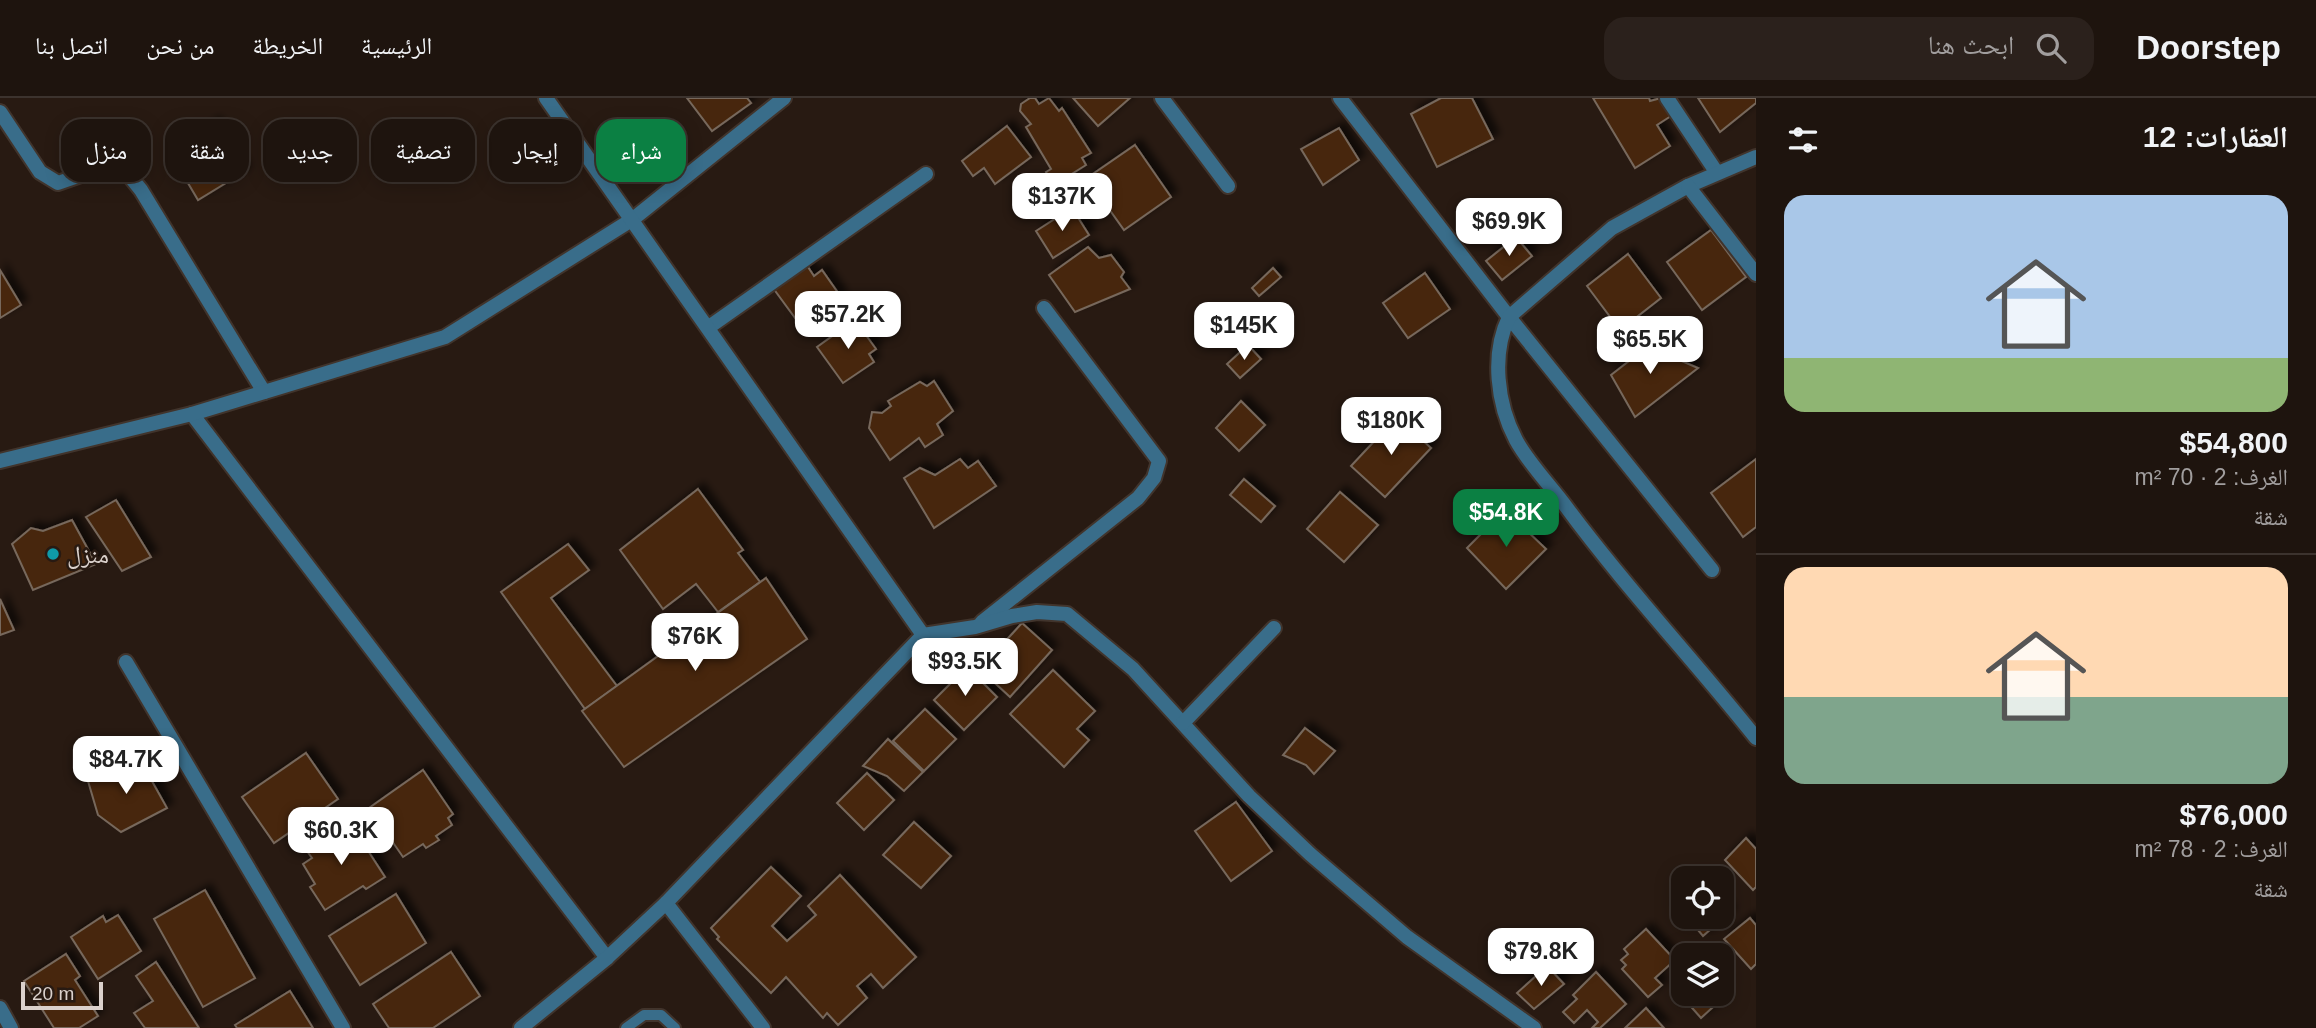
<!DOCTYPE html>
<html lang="ar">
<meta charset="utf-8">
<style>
:root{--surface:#1e140e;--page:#2b211c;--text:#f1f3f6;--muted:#a19e9e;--line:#3c332e;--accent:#0b8043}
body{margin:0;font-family:Helvetica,"Noto Naskh Arabic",sans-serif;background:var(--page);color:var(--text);direction:rtl;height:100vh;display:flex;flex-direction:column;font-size:26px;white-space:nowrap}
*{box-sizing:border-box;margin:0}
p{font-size:23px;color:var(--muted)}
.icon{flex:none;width:38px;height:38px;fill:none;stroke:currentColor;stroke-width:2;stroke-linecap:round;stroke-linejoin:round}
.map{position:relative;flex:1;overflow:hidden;direction:ltr}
.panel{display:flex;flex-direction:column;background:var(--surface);width:560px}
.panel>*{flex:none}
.banner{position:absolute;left:21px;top:21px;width:665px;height:63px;direction:rtl;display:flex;gap:14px}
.fabs{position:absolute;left:1671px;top:768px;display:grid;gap:14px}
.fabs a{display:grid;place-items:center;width:63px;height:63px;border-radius:14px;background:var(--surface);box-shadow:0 4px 18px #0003,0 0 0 2px var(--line);font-size:35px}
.scale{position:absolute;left:21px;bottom:18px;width:82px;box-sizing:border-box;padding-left:7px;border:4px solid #dbd1cc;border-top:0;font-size:19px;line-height:24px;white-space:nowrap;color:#dbd1cc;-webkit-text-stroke:5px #281a12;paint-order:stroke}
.price{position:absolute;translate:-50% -60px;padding:0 16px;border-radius:14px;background:#fff;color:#222;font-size:23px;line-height:46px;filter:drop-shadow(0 2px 4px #0008)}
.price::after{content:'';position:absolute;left:50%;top:42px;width:21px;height:16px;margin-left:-10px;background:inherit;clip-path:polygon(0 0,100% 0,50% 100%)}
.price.on{background:var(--accent);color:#fff}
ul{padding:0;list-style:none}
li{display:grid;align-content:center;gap:14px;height:371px;padding:0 28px}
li+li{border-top:2px solid var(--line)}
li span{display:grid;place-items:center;height:217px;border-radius:21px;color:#555}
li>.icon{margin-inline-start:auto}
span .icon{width:126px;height:126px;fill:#fffc;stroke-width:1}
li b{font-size:30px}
h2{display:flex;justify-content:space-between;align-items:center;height:84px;padding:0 28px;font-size:30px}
.tag{padding:0 24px;border-radius:21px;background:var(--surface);box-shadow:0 4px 18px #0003,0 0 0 2px var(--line);font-size:24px;line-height:63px}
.tag.on{background:var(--accent);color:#fff}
header{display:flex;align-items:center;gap:42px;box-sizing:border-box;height:98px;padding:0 35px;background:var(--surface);border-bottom:2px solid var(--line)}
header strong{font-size:33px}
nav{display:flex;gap:38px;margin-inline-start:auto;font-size:24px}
.search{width:490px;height:63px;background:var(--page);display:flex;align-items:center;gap:18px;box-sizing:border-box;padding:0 24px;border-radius:21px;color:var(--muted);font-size:26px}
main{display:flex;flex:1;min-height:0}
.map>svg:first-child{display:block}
.building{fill:#47280e;stroke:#77685c;stroke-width:2;filter:url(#shadow)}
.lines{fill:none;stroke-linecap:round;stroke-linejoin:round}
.lane-casing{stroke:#41342c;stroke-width:14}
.street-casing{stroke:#41342c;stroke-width:18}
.lane{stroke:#396d8a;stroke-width:10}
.street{stroke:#396d8a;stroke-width:14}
.culture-dot{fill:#0f9aa8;stroke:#281a12;stroke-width:2.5}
.labels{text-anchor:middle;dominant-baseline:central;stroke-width:5;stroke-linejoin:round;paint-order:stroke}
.poi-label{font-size:24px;fill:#dbd1cc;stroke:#281a12;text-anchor:start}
</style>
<header>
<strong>Doorstep</strong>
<div class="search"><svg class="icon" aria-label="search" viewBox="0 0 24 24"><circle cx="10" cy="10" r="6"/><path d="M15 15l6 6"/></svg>ابحث هنا</div>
<nav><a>الرئيسية</a><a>الخريطة</a><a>من نحن</a><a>اتصل بنا</a></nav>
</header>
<main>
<section class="panel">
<h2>العقارات: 12<svg class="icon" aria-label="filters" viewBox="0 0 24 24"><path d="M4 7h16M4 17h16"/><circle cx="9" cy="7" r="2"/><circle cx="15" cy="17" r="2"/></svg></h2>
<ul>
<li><span style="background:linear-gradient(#a9c7e8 75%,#8fb573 0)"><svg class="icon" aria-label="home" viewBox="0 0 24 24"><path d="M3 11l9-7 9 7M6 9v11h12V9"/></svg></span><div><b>$54,800</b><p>الغرف: 2 · 70 m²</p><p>شقة</p></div></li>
<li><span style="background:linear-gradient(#ffd9b3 60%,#7fa58c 0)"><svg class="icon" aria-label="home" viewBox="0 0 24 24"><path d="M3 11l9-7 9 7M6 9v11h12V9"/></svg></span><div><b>$76,000</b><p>الغرف: 2 · 78 m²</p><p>شقة</p></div></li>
</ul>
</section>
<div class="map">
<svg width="1756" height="930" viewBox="0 0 1756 930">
<defs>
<filter id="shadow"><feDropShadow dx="6" dy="-6" stdDeviation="3.5" flood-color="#0009"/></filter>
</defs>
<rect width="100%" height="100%" fill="#281a12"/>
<!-- building -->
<g class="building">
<path d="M687,0H747L751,5L712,33Z"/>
<path d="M1030,0H1035L1039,6L1049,0L1059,13L1062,10L1091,55L1082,60L1086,67L1054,87L1046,74L1051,71L1026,29L1031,26L1020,13L1021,6Z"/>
<path d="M1073,0H1130L1098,28Z"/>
<path d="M1441,0H1472L1493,41L1437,69L1411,16Z"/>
<path d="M1593,0H1649L1650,3L1661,0L1671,18L1657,27L1670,48L1635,70Z"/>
<path d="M1698,0H1756V5L1720,34Z"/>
<path d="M214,25L225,39L232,35L240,49L234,55L244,74L198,102L182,75L165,62Z"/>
<path d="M1007,28L1031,59L995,86L984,70L973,78L962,63Z"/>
<path d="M1339,30L1359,62L1323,87L1301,51Z"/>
<path d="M1135,47L1171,99L1124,132L1087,80Z"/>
<path d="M1072,110L1089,137L1053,160L1036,133Z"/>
<path d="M1711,132L1746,179L1702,212L1667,164Z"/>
<path d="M1516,139L1532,158L1502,182L1486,163Z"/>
<path d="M1088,149L1099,160L1111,157L1124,174L1121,179L1130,191L1075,214L1049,177Z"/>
<path d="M1628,156L1661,200L1620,232L1587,188Z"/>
<path d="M806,166L814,178L822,172L841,199L801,228L773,190Z"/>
<path d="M1273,170L1281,179L1259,198L1252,190Z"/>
<path d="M0,172L21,207L0,220Z"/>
<path d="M1425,175L1450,211L1408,240L1383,205Z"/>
<path d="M855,222L876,251L869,256L874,264L843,285L817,249Z"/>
<path d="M1660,239L1679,262L1698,270L1635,319L1611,277Z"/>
<path d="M1248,247L1261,261L1240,280L1227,266Z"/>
<path d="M934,283L953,313L937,326L943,337L925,349L919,340L890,362L869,330L872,314L882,315L891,308L888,303L920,284L927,288Z"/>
<path d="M1241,303L1265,327L1239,353L1216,330Z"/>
<path d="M1397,319L1431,350L1385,399L1351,368Z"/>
<path d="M960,361L968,370L978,363L996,388L934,430L904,380L920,370L935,377Z"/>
<path d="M1756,361V429L1743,439L1711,395Z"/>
<path d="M1244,381L1275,408L1261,424L1230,397Z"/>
<path d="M698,391L743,452L738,455L760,484L718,514L696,486L663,511L620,452Z"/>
<path d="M1340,394L1378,427L1344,464L1307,431Z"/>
<path d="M116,402L151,459L122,473L86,419Z"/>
<path d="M1505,412L1546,451L1506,491L1467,450Z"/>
<path d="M72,422L96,466L33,492L12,446L31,430L43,433Z"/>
<path d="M568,446L589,472L551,500L617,588L585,611L501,494Z"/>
<path d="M766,480L807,541L624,669L582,613Z"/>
<path d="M0,501L14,532L0,537Z"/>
<path d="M1022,525L1052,552L1010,599L980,571Z"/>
<path d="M967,569L997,599L964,632L934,602Z"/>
<path d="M1053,572L1095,613L1077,631L1089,642L1064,669L1010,616Z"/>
<path d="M925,611L956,641L924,673L893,643Z"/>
<path d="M1305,630L1335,653L1314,676L1306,667L1283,657Z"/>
<path d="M888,641L923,674L904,693L887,678L863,668Z"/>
<path d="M306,655L338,701L274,745L242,699Z"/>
<path d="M139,660L167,710L121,734L98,717L88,683Z"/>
<path d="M423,672L453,716L448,720L452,727L436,738L439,742L426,750L423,746L403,759L369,710Z"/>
<path d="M867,675L894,702L864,732L837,705Z"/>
<path d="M1236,704L1272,753L1231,783L1195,733Z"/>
<path d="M914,724L951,758L921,790L883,757Z"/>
<path d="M350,725L385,779L366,791L363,788L325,812L310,789L315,786L303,766L312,760L307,753Z"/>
<path d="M1746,740L1756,751V789L1753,792L1725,762Z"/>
<path d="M771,769L801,798L772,828L787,843L816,817L808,808L840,777L916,859L883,890L871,876L857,888L867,900L838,927L827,915L823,920L786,879L771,895L717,841L719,839L711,830Z"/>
<path d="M205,792L255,880L203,909L154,821Z"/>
<path d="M396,796L426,845L360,887L329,838Z"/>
<path d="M1722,806L1729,815L1703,838L1687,819H1722Z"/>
<path d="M118,817L141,853L98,881L71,839L103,818L106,824Z"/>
<path d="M1750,820L1756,827V866L1751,871L1724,841Z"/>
<path d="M1646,831L1675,862L1655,880L1662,887L1648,899L1622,871L1626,867L1621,862L1628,856L1624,851Z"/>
<path d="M451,854L480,898L433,930H389L373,906Z"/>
<path d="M66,856L80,878L75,882L98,918L79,930H54L24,883Z"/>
<path d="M156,864L199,930H145L134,915L153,903L136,878Z"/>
<path d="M1547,868L1564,886L1534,911L1517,895Z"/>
<path d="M1596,874L1626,906L1600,930H1592L1598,924L1587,912L1574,925L1563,914L1577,901L1573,897Z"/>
<path d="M1684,875V896L1722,895L1725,898L1701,920L1671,886Z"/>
<path d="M290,893L313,930H237L235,927Z"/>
<path d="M1646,910L1664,930H1625Z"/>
</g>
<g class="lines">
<!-- lane casing -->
<g class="lane-casing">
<path id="lane" d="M626,930L644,917H661L675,930"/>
</g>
<!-- street casing -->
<g class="street-casing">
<g id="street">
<path d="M1162,0L1228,88"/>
<path d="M1340,0L1509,219L1712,472"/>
<path d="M1667,0L1717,75"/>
<path d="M0,14L40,74L58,85L104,69L124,71L141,92L264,294"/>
<path d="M1756,59L1688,88L1612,130L1509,219C1491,256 1497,306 1516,342C1529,366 1551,388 1567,410C1626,490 1694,562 1756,640"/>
<path d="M1688,88L1756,176"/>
<path d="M709,229L926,76"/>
<path d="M192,316L607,860"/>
<path d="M0,363L192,316L445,239L633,121L784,0"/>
<path d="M982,524L1138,400L1154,380L1159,363L1044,210"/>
<path d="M923,537L975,529L1012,518L1037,514L1067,516L1133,571L1249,698L1310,756L1407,839L1534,930"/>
<path d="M126,564L343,930"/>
<path d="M1183,625L1274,530"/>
<path d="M666,805L763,930"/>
<path d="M0,910L11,930"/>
<path d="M521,930L607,860L666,805L923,537L546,0"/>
</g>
</g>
<!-- lane -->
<use href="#lane" class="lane"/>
<!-- street -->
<use href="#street" class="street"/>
</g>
<!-- markers -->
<circle class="culture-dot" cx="53" cy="456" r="7"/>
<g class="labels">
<!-- poi labels -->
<g class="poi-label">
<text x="67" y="456">منزل</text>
</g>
</g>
</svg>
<div class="fabs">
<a><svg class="icon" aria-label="locate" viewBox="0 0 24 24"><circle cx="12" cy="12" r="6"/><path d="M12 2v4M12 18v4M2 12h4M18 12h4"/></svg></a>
<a><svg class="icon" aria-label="layers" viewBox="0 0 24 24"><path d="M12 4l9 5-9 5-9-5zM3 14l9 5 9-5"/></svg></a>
</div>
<div class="scale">20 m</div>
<b class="price" style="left:1062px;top:135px">$137K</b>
<b class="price" style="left:1509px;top:160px">$69.9K</b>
<b class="price" style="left:848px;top:253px">$57.2K</b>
<b class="price" style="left:1244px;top:264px">$145K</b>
<b class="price" style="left:1650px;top:278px">$65.5K</b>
<b class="price" style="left:1391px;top:359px">$180K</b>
<b class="price on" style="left:1506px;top:451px">$54.8K</b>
<b class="price" style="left:695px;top:575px">$76K</b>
<b class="price" style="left:965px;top:600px">$93.5K</b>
<b class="price" style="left:126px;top:698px">$84.7K</b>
<b class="price" style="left:341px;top:769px">$60.3K</b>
<b class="price" style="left:1541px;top:890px">$79.8K</b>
<div class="banner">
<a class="tag on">شراء</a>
<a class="tag">إيجار</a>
<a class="tag">تصفية</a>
<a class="tag">جديد</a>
<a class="tag">شقة</a>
<a class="tag">منزل</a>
</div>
</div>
</main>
